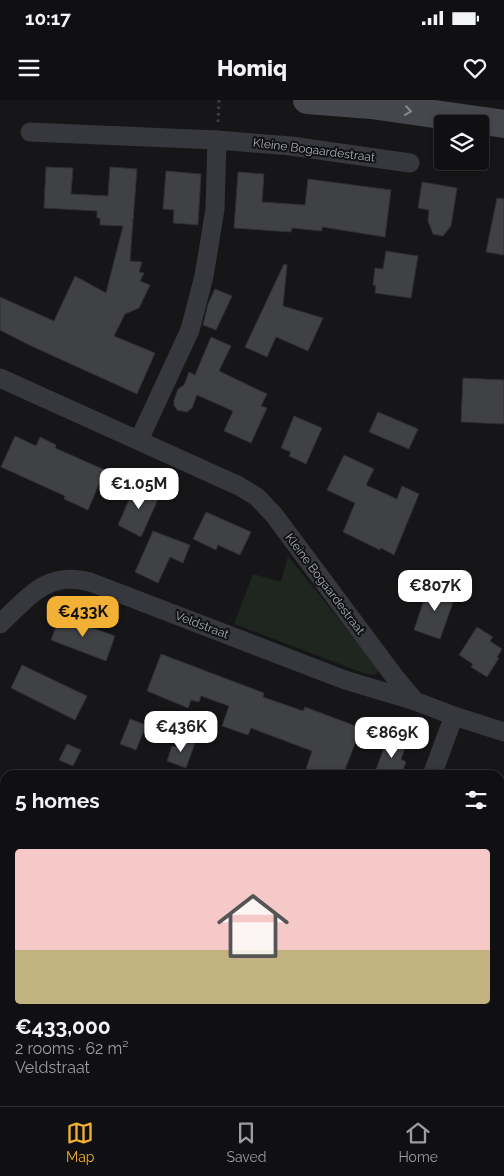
<!DOCTYPE html>
<meta charset="utf-8">
<style>
:root{--surface:#101012;--page:#1e1e20;--text:#f1f3f6;--muted:#9c9d9f;--line:#303032;--accent:#f2b134}
body{margin:0;font-family:Raleway,sans-serif;background:var(--page);color:var(--text);height:100vh;display:flex;flex-direction:column;font-size:19px;white-space:nowrap}
*{box-sizing:border-box;margin:0}
p{font-size:16px;color:var(--muted)}
.icon{flex:none;width:28px;height:28px;fill:none;stroke:currentColor;stroke-width:2;stroke-linecap:round;stroke-linejoin:round}
.map{position:relative;flex:1;overflow:hidden}
.drawer{position:absolute;left:0px;top:670px;width:505px;height:336px;display:flex;flex-direction:column;background:var(--surface);border-radius:15px 15px 0 0;box-shadow:0 2px 8px #0003,0 0 0 1px var(--line)}
.drawer>*{flex:none}
.controls{position:absolute;left:434px;top:15px;display:grid;gap:10px}
.controls a{display:grid;place-items:center;width:55px;height:55px;border-radius:5px;background:var(--surface);box-shadow:0 2px 8px #0003,0 0 0 1px var(--line);font-size:25px}
.price{position:absolute;translate:-50% -42px;padding:0 11px;border-radius:10px;background:#fff;color:#222;font-size:16px;line-height:32px;filter:drop-shadow(0 1px 2px #0008)}
.price::after{content:'';position:absolute;left:50%;top:30px;width:15px;height:11px;margin-left:-8px;background:inherit;clip-path:polygon(0 0,100% 0,50% 100%)}
.price.current{background:var(--accent);color:#111}
ul{padding:0;list-style:none}
li{display:grid;align-content:center;gap:10px;height:265px;padding:0 15px}
li+li{border-top:1px solid var(--line)}
li span{display:grid;place-items:center;height:155px;border-radius:5px;color:#555}
li>.icon{margin-inline-start:auto}
span .icon{width:90px;height:90px;fill:#fffc;stroke-width:1}
li b{font-size:21px}
h2{display:flex;justify-content:space-between;align-items:center;height:60px;padding:0 15px;font-size:21px}
.status{display:flex;justify-content:space-between;align-items:center;height:35px;padding:0 25px;background:var(--surface);direction:ltr}
.status svg{height:14px;fill:currentColor}
header{display:flex;justify-content:space-between;align-items:center;height:65px;padding:0 15px;background:var(--surface);font-size:22px;font-weight:800}
.tab-bar{display:flex;justify-content:space-around;align-items:center;height:70px;border-top:1px solid var(--line);background:var(--surface);font-size:14px;color:var(--muted)}
.tab-bar a{display:grid;justify-items:center;gap:2px}
.tab-bar .current{color:var(--accent)}
.map>svg:first-child{display:block}
.green{fill:#1e261f}
.building{fill:#404145;stroke:#303034}
.lines{fill:none;stroke-linecap:round;stroke-linejoin:round}
.path{stroke:#3d3f44;stroke-width:3;stroke-dasharray:2.5 4;stroke-linecap:butt}
.minor{stroke:#37383d;stroke-width:19}
.secondary{stroke:#45474d;stroke-width:28}
.oneway{stroke:#858993}
.labels{text-anchor:middle;dominant-baseline:central;stroke-width:4;stroke-linejoin:round;paint-order:stroke}
.street-label{font-size:12px;fill:#a8adb8;stroke:#111113}
</style>
<div class="status"><b>10:17</b><svg viewBox="0 0 49 12"><path d="M0 12V9h3v3zM5 12V6h3v6zM10 12V3h3v9zM15 12V0h3v12zM26 1h20v11H26zM47 4h2v5h-2z"/></svg></div>
<header><svg class="icon" aria-label="menu" viewBox="0 0 24 24"><path d="M4 6h16M4 12h16M4 18h16"/></svg>Homiq<svg class="icon" aria-label="heart" viewBox="0 0 24 24"><path d="M12 20l-8-8c-3-5 5-10 8-4 3-6 11-1 8 4z"/></svg></header>
<div class="map">
<svg width="504" height="1006" viewBox="0 0 504 1006">
<rect width="100%" height="100%" fill="#161618"/>
<!-- green -->
<g class="green">
<path d="M288,456L377,567L378,572L375,575L366,574L234,524L253,474L281,482Z"/>
<path d="M0,904L5,905V1001H433L430,1006H0Z"/>
<path d="M500,910H504V949L500,948Z"/>
</g>
<!-- building -->
<g class="building">
<path d="M46,67L73,68L71,94L108,96L110,67L137,69L133,121L131,120L133,121L130,161L142,162L139,172L144,173L140,181L150,185L139,208L125,214L114,236L155,253L137,294L27,244L0,230V197L54,221L75,176L106,193L123,126L100,125V118H97V111L44,108Z"/>
<path d="M166,71L201,74L198,125L173,123L174,110L163,109Z"/>
<path d="M238,72L264,74L262,102L305,105L308,79L391,90L385,137L322,127V131L292,128L291,132L234,128Z"/>
<path d="M422,82L457,88L451,126L443,136L433,134L428,121L429,110L418,108Z"/>
<path d="M497,98L504,99V155L486,152Z"/>
<path d="M386,151L418,156L411,198L375,193L376,186L373,185L375,168L383,169Z"/>
<path d="M284,164L287,165L283,206L323,218L308,251L276,237L267,257L245,247Z"/>
<path d="M215,189L232,196L216,230L203,225L208,204Z"/>
<path d="M211,237L231,246L219,271L267,294L261,306L267,308L251,343L224,331L233,311L197,295L192,308L187,312L177,310L174,305V300L178,289L184,285L189,272L195,275Z"/>
<path d="M463,278L504,280V324L461,322Z"/>
<path d="M378,312L418,329L409,349L369,332Z"/>
<path d="M294,316L322,328L306,364L289,356L291,352L281,348Z"/>
<path d="M15,336L36,346L40,337L56,345L55,348L105,370L88,410L64,399L65,396L1,367Z"/>
<path d="M344,355L374,369L366,385L397,399L402,386L419,394L394,455L381,448L380,450L343,432L355,403L327,390Z"/>
<path d="M136,384L160,395L141,437L118,425Z"/>
<path d="M206,412L251,432L240,455L218,445L216,450L193,439Z"/>
<path d="M153,431L190,445L183,463L170,457L158,483L135,472Z"/>
<path d="M429,485L456,494L440,539L414,530Z"/>
<path d="M60,516L115,536L106,561L51,540Z"/>
<path d="M477,527L493,537L490,541L502,549L497,557L499,558L487,577L471,567L473,564L459,555Z"/>
<path d="M161,554L264,593L263,597L303,611L305,607L361,628L343,675H304L312,651L251,628L248,635L222,626L229,606L201,596L199,602L191,600L188,608L147,591Z"/>
<path d="M22,565L87,596L75,620L11,588Z"/>
<path d="M130,619L146,625L136,650L120,644Z"/>
<path d="M180,637L195,643L186,668L167,661L172,646L176,647Z"/>
<path d="M388,637L407,643L401,659L406,662L401,675H374Z"/>
<path d="M67,644L81,650L73,666L59,660Z"/>
</g>
<g class="lines">
<!-- path -->
<g class="path">
<path d="M218,22L219,0"/>
<path d="M0,892H5"/>
<path d="M500,899H504"/>
</g>
<!-- minor -->
<g class="minor">
<path d="M30,32L217,40"/>
<path d="M0,278L239,386L257,397L274,415L394,576L415,601"/>
<path d="M139,340L190,230L204,176L215,109L217,40L291,46L410,63"/>
<path d="M0,524C29,497 47,470 90,482L345,580L415,601L454,616L504,632"/>
<path d="M432,675L454,616"/>
</g>
<!-- secondary -->
<path class="secondary" d="M307,0L371,5L504,24"/>
</g>
<!-- one-way arrows -->
<defs><path id="oneway-chevron" d="M-2-3.5L2.5 0L-2 3.5" fill="none" stroke-width="1.6" stroke-linecap="round" stroke-linejoin="round" transform="scale(1.25)"/></defs>
<use class="oneway" href="#oneway-chevron" transform="translate(408 11) rotate(8)"/>
<g class="labels">
<!-- street labels -->
<g class="street-label">
<text transform="translate(314 50) rotate(7)">Kleine Bogaardestraat</text>
<text transform="translate(325 484) rotate(53)">Kleine Bogaardestraat</text>
<text transform="translate(202 525) rotate(21)">Veldstraat</text>
</g>
</g>
</svg>
<div class="controls">
<a><svg class="icon" aria-label="layers" viewBox="0 0 24 24"><path d="M12 4l9 5-9 5-9-5zM3 14l9 5 9-5"/></svg></a>
</div>
<b class="price" style="left:139px;top:410px">€1.05M</b>
<b class="price" style="left:435px;top:512px">€807K</b>
<b class="price current" style="left:83px;top:538px">€433K</b>
<b class="price" style="left:181px;top:653px">€436K</b>
<b class="price" style="left:392px;top:659px">€869K</b>
<section class="drawer">
<h2>5 homes<svg class="icon" aria-label="filters" viewBox="0 0 24 24"><path d="M4 7h16M4 17h16"/><circle cx="9" cy="7" r="2"/><circle cx="15" cy="17" r="2"/></svg></h2>
<ul>
<li><span style="background:linear-gradient(#f6c9c9 65%,#c2b280 0)"><svg class="icon" aria-label="home" viewBox="0 0 24 24"><path d="M3 11l9-7 9 7M6 9v11h12V9"/></svg></span><div><b>€433,000</b><p>2 rooms · 62 m²</p><p>Veldstraat</p></div></li>
</ul>
</section>
</div>
<nav class="tab-bar">
<a class="current"><svg class="icon" aria-label="map" viewBox="0 0 24 24"><path d="M3 6l6-2 6 2 6-2v14l-6 2-6-2-6 2zM9 4v14M15 6v14"/></svg>Map</a>
<a><svg class="icon" aria-label="saved" viewBox="0 0 24 24"><path d="M7 4h10v16l-5-4-5 4z"/></svg>Saved</a>
<a><svg class="icon" aria-label="home" viewBox="0 0 24 24"><path d="M3 11l9-7 9 7M6 9v11h12V9"/></svg>Home</a>
</nav>
